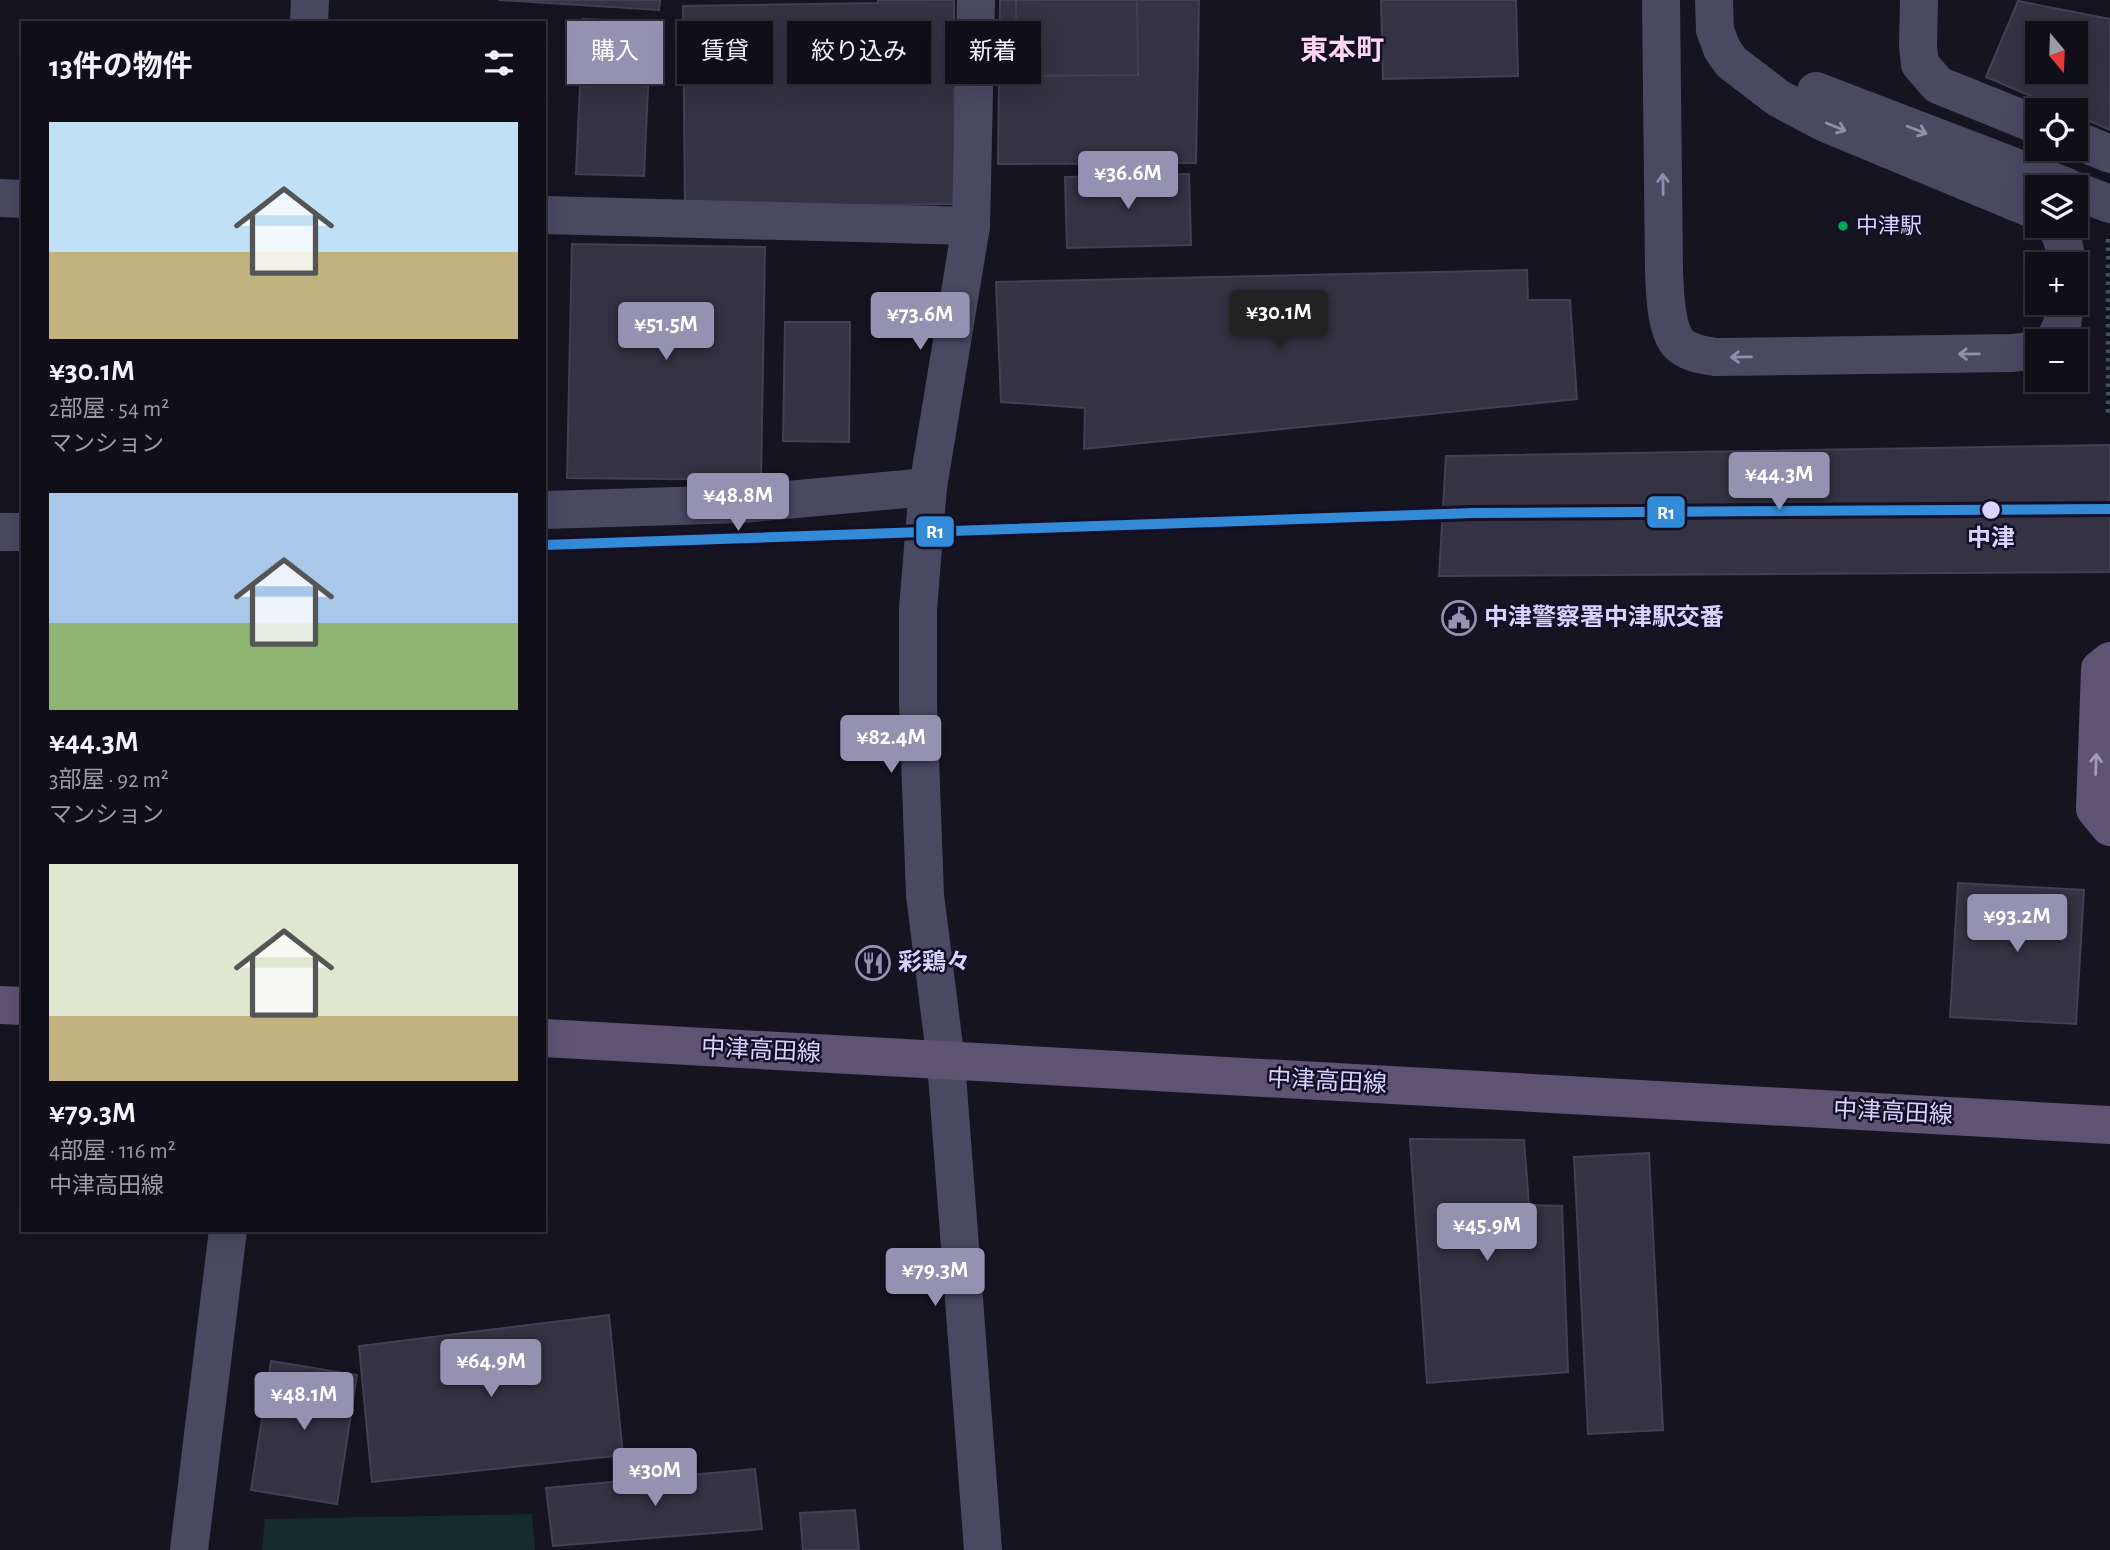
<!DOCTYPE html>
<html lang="ja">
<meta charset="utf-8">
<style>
:root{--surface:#100f19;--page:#1e1d26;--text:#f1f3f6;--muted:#9c9ca2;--line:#302f38;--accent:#9591b1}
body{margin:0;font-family:"Alegreya Sans","Noto Sans JP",sans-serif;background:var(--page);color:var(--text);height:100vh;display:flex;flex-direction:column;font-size:26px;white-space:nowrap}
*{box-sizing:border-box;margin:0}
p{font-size:23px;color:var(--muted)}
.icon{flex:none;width:38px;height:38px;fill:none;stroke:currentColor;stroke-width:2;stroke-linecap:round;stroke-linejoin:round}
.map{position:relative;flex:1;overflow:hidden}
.drawer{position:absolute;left:21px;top:21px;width:525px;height:1211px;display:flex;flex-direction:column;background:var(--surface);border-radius:0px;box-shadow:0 7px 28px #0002,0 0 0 2px var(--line)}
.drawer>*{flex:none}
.hud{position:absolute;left:567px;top:21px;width:665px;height:63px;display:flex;gap:14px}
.needle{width:46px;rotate:161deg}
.tools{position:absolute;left:2025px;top:21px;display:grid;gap:14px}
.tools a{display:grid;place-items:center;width:63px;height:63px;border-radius:0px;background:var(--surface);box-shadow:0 7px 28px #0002,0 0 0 2px var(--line);font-size:35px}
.price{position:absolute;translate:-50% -60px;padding:0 16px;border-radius:7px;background:var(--accent);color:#fff;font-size:23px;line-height:46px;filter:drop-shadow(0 2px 4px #0008)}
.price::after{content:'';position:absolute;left:50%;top:42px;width:21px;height:16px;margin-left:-10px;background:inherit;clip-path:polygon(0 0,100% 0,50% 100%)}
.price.current{background:#222;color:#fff}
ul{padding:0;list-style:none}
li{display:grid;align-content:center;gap:14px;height:371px;padding:0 28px}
li span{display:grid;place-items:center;height:217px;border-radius:0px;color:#555}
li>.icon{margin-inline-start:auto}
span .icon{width:126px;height:126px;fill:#fffc;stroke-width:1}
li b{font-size:30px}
h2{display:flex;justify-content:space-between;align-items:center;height:84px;padding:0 28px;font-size:30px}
.pill{padding:0 24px;border-radius:0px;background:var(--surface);box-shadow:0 7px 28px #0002,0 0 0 2px var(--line);font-size:24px;line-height:63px}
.pill.current{background:var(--accent);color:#fff}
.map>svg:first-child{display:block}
.green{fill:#132c2d}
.building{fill:#343243;stroke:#433f54;stroke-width:2;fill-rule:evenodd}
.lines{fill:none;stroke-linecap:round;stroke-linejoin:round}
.path{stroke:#44505f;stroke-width:4.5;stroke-dasharray:3.5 5;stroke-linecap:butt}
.minor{stroke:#4a4962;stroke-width:38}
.major{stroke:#5e5373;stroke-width:38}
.rail-1-casing{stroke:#130f26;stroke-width:16}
.rail-1{stroke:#338bd7;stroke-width:10}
.oneway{stroke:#928eb0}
.oneway2{stroke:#a29ac0}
.bus-dot{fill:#00a651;stroke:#130f26;stroke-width:2.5}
.stop-dot{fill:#d9d4ff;stroke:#130f26;stroke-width:2.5}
.labels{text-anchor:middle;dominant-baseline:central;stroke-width:5;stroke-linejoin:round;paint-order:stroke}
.bus-label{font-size:22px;fill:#d9d4ff;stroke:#130f26;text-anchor:start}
.stop-label{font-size:24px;font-weight:bold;fill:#d9d4ff;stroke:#130f26}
.poi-label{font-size:24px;font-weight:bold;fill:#d9d4ff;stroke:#130f26;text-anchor:start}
.street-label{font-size:24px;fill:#d9d4ff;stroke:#130f26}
.quarter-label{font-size:28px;font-weight:bold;fill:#ffd6f0;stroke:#130f26}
.line-badge{stroke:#130f26;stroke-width:2.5}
.badge-label{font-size:19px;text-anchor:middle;font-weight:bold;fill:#fff}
</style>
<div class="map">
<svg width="2110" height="1550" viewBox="0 0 2110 1550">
<rect width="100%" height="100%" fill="#161421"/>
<!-- green -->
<path class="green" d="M532,1514L535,1550H262L265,1519Z"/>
<!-- building -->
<g class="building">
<path d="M499,0H660L659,10Z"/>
<path d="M878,0H954L955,204L685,207L683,6L878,3Z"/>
<path d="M1000,0H1199L1196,163L998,164Z"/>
<path d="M1016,0H1137L1138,75L1017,76Z"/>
<path d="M1381,0H1516L1518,76L1383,79Z"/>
<path d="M2018,1L2110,19V130L2076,115V110H2064L1986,77ZM2037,33H2076V72H2037Z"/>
<path d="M583,19L651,22L644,176L576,174Z"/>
<path d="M1189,174L1191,245L1067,248L1065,177Z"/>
<path d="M572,244L765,247L761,480L567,478Z"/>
<path d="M1527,270L1528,300H1570L1577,399L1084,449L1085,408L1001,402L996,282Z"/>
<path d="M785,322H850L849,442L783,441Z"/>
<path d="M2110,445V572L1439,576L1446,456Z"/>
<path d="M1958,883L2084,890L2076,1024L1950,1017Z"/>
<path d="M1410,1139L1524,1140L1529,1205L1562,1206L1568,1372L1427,1383Z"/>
<path d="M1649,1153L1663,1430L1588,1434L1574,1157Z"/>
<path d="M609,1315L623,1455L372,1482L359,1346Z"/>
<path d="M271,1361L357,1375L337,1504L251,1490Z"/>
<path d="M755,1469L762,1529L553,1546L546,1488Z"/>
<path d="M855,1510L859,1550H803L800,1513Z"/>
</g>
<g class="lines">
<!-- path -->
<path class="path" d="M2108,239V414L2110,416"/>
<!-- minor -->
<g class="minor">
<path d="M976,0L971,226L928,487L918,609V703L925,895L946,1062L983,1550"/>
<path d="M1661,0L1664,271C1665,291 1665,327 1678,343C1687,353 1703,355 1715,357L2013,353L2037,350"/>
<path d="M1714,0L1715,30L1722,49L1731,62L1778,98L1825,123L2037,211"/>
<path d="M1919,0L1918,46L1920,64L1938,85L2037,125"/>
<path d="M309,23L310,0"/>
<path d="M1816,91L2067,187"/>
<path d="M2076,140L2110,154"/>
<path d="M2076,191L2110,204"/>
<path d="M0,198L23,199"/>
<path d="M544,215L971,226"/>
<path d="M2056,226C2063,239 2066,249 2066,264"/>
<path d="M2054,341L2062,325L2065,303"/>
<path d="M544,510L743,504L928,487"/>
<path d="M0,532H23"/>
<path d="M189,1550L228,1230"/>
</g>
<!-- major -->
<g class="major">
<path d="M2110,661L2100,669L2095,809L2110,827"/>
<path d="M0,1005L23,1006"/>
<path d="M544,1038L2110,1125"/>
</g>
<!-- rail-1 casing -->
<g class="rail-1-casing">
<path id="rail-1" d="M544,545L1474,513L2110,509"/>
</g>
<!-- rail-1 -->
<use href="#rail-1" class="rail-1"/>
</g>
<!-- one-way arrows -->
<defs><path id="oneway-shaft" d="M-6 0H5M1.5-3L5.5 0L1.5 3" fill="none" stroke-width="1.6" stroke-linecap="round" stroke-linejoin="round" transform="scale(1.75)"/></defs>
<g class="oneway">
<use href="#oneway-shaft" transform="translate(1836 127) rotate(22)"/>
<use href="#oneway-shaft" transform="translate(1917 130) rotate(21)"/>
<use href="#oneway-shaft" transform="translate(1663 184) rotate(-91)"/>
<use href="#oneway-shaft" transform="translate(1969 354) rotate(179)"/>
<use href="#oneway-shaft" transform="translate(1741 357) rotate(179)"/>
</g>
<use class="oneway2" href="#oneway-shaft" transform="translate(2096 764) rotate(-88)"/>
<!-- icons -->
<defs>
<g id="civic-ring" transform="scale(1.75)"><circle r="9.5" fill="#130f26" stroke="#9591b1" stroke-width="1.5"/><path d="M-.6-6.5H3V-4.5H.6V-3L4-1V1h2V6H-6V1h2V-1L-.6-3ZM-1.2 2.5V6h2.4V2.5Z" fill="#9591b1"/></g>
<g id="restaurant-ring" transform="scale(1.75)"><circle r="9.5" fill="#130f26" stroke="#9591b1" stroke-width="1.5"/><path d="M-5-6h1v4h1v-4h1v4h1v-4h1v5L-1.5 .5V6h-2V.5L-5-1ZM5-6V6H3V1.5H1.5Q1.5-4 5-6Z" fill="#9591b1"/></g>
</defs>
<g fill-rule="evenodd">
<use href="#civic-ring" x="1459" y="618"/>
<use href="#restaurant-ring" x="873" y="963"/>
</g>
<!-- markers -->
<circle class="bus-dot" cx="1843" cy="226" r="6"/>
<circle class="stop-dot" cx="1991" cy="510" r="10"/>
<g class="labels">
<!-- bus labels -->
<g class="bus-label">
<text x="1856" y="226">中津駅</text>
</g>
<!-- stop labels -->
<g class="stop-label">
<text x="1991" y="539">中津</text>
</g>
<!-- poi labels -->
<g class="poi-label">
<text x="1484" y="618">中津警察署中津駅交番</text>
<text x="898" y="963">彩鶏々</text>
</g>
<!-- street labels -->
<g class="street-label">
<text transform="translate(761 1051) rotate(3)">中津高田線</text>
<text transform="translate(1327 1082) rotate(3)">中津高田線</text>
<text transform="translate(1893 1113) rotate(3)">中津高田線</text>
</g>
<!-- quarter labels -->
<g class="quarter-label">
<text x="1342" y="51">東本町</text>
</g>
</g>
<g class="line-badge">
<rect x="1646" y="495" width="40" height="34" rx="7" fill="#338bd7"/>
<rect x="915" y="515" width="40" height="33" rx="7" fill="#338bd7"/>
</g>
<g class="badge-label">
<text x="1666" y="519">R1</text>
<text x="935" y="538">R1</text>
</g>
</svg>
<div class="tools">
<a><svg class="needle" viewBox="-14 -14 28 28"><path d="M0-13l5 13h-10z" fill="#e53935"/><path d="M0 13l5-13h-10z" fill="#9c9ca2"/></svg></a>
<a><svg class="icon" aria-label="locate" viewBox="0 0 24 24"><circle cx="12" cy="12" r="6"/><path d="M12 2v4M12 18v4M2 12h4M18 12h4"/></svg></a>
<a><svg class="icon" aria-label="layers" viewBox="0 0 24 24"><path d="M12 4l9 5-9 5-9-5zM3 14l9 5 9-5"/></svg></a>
<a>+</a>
<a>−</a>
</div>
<b class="price" style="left:1128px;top:211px">¥36.6M</b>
<b class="price current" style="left:1279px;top:350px">¥30.1M</b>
<b class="price" style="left:920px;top:352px">¥73.6M</b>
<b class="price" style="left:666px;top:362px">¥51.5M</b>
<b class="price" style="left:1779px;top:512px">¥44.3M</b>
<b class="price" style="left:738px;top:533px">¥48.8M</b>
<b class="price" style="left:891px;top:775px">¥82.4M</b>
<b class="price" style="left:2017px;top:954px">¥93.2M</b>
<b class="price" style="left:1487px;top:1263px">¥45.9M</b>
<b class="price" style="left:935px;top:1308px">¥79.3M</b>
<b class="price" style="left:491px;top:1399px">¥64.9M</b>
<b class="price" style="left:304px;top:1432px">¥48.1M</b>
<b class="price" style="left:655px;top:1508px">¥30M</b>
<div class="hud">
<a class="pill current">購入</a>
<a class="pill">賃貸</a>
<a class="pill">絞り込み</a>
<a class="pill">新着</a>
</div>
<section class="drawer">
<h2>13件の物件<svg class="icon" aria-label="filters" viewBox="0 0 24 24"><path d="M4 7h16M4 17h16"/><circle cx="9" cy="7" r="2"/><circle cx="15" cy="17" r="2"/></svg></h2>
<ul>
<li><span style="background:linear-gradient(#bfe0f5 60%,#c2b280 0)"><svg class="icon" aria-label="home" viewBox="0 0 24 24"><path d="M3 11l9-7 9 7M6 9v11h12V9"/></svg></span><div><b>¥30.1M</b><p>2部屋 · 54 m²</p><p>マンション</p></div></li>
<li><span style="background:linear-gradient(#a9c7e8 60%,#8fb573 0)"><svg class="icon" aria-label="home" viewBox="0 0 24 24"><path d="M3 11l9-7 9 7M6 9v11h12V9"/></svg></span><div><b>¥44.3M</b><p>3部屋 · 92 m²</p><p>マンション</p></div></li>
<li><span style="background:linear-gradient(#dfe7d0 70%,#c2b280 0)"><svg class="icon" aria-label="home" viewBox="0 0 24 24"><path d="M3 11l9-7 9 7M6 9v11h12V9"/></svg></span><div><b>¥79.3M</b><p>4部屋 · 116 m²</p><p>中津高田線</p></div></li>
</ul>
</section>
</div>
